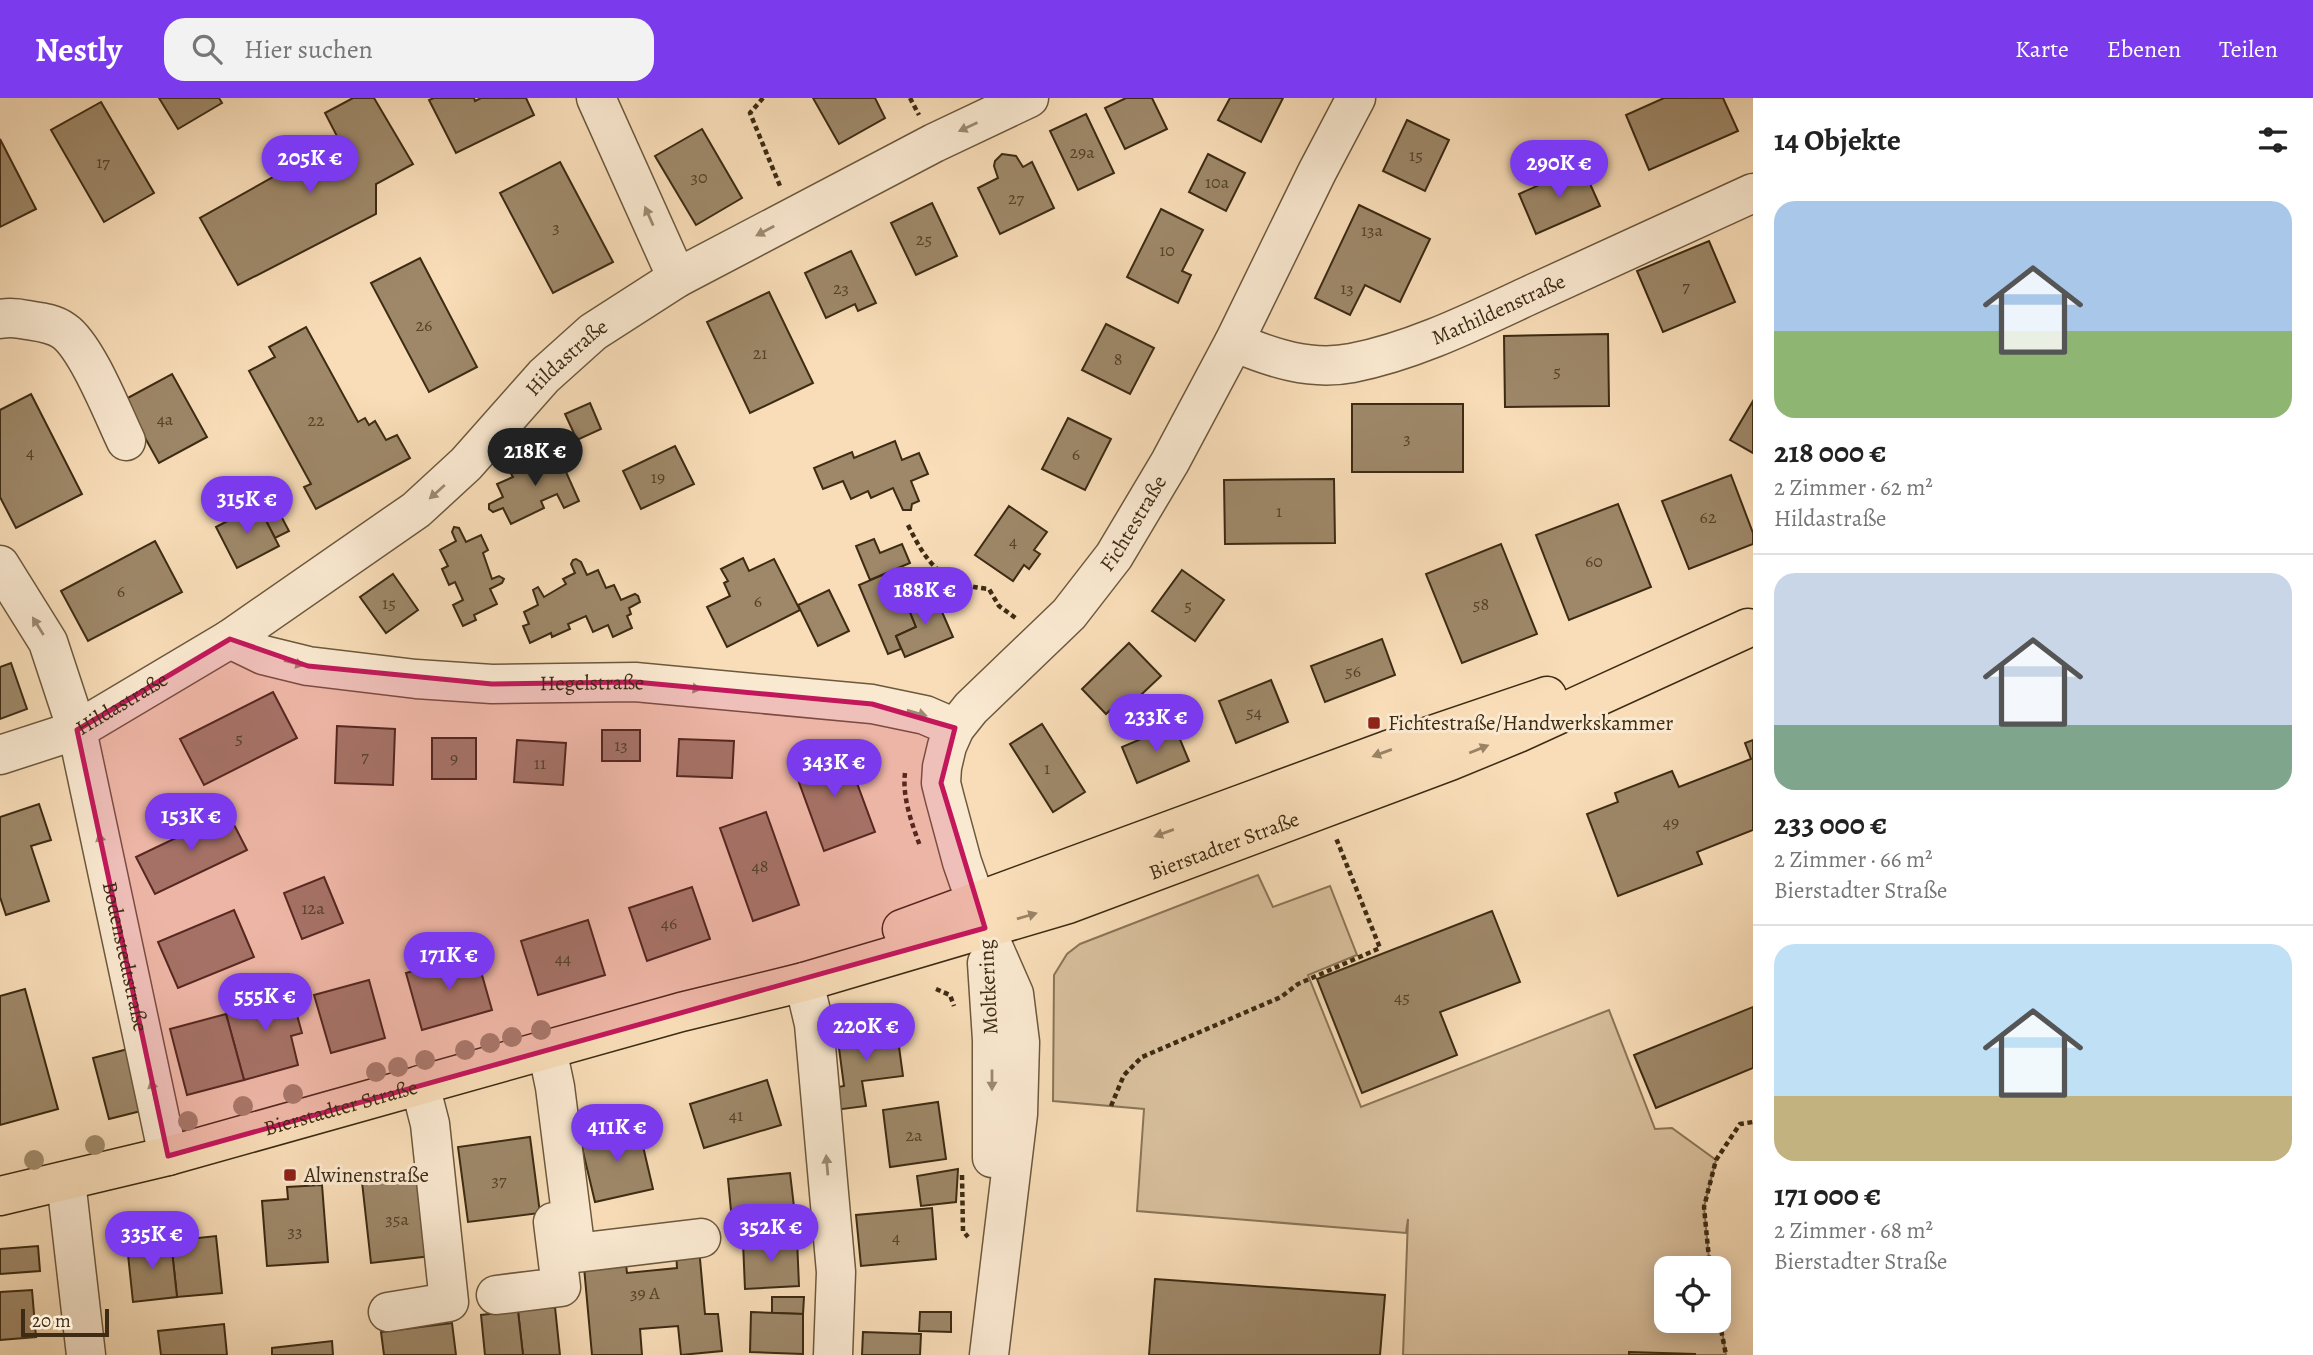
<!DOCTYPE html>
<html lang="de">
<meta charset="utf-8">
<style>
:root{--surface:#fff;--page:#f2f2f2;--text:#222;--muted:#767676;--line:#e0e0e0;--accent:#7c3aed}
body{margin:0;font-family:Alegreya,serif;background:var(--page);color:var(--text);height:100vh;display:flex;flex-direction:column;font-size:26px;white-space:nowrap}
*{box-sizing:border-box;margin:0}
p{font-size:23px;color:var(--muted)}
.icon{flex:none;width:38px;height:38px;fill:none;stroke:currentColor;stroke-width:2;stroke-linecap:round;stroke-linejoin:round}
.map{position:relative;flex:1;overflow:hidden}
.side{display:flex;flex-direction:column;background:var(--surface);width:560px}
.side>*{flex:none}
.buttons{position:absolute;left:1654px;top:1158px;display:grid;gap:14px}
.buttons a{display:grid;place-items:center;width:77px;height:77px;border-radius:14px;background:var(--surface);box-shadow:0 4px 18px #0003;font-size:35px}
.scale{position:absolute;left:21px;bottom:18px;width:88px;box-sizing:border-box;padding-left:7px;border:4px solid #3d2b13;border-top:0;font-size:19px;line-height:24px;white-space:nowrap;color:#3d2b13;-webkit-text-stroke:5px #fae9d1;paint-order:stroke}
.price{position:absolute;translate:-50% -60px;padding:0 16px;border-radius:24px;background:var(--accent);color:#fff;font-size:23px;line-height:46px;filter:drop-shadow(0 2px 4px #0008)}
.price::after{content:'';position:absolute;left:50%;top:42px;width:21px;height:16px;margin-left:-10px;background:inherit;clip-path:polygon(0 0,100% 0,50% 100%)}
.price.selected{background:#222;color:#fff}
ul{padding:0;list-style:none}
li{display:grid;align-content:center;gap:14px;height:371px;padding:0 21px}
li+li{border-top:2px solid var(--line)}
li span{display:grid;place-items:center;height:217px;border-radius:21px;color:#555}
li>.icon{margin-inline-start:auto}
span .icon{width:126px;height:126px;fill:#fffc;stroke-width:1}
li b{font-size:30px}
h2{display:flex;justify-content:space-between;align-items:center;height:84px;padding:0 21px;font-size:30px}
header{display:flex;align-items:center;gap:42px;box-sizing:border-box;height:98px;padding:0 35px;background:var(--accent);color:#fff}
header strong{font-size:33px}
nav{display:flex;gap:38px;margin-inline-start:auto;font-size:24px}
.search{width:490px;height:63px;background:var(--page);display:flex;align-items:center;gap:18px;box-sizing:border-box;padding:0 24px;border-radius:21px;color:var(--muted);font-size:26px}
main{display:flex;flex:1;min-height:0}
.map>svg:first-child{display:block}
.green{fill:#d8bf9c;stroke:#8a7558;stroke-width:2}
.building{fill:#9e8869;stroke:#3d2b13;stroke-width:2}
.lines{fill:none;stroke-linecap:round;stroke-linejoin:round}
.minor-casing{stroke:#6c583c;stroke-width:41}
.major-casing{stroke:#3d2b13;stroke-width:41}
.path{stroke:#3d2b13;stroke-width:4.5;stroke-dasharray:5 3.5;stroke-linecap:butt}
.minor{stroke:#fae9d1;stroke-width:38}
.major{stroke:#f8ddb8;stroke-width:38}
.tree{fill:#a28c6c}
.oneway{fill:#9c8a72}
.oneway2{fill:#9a8466}
.marked{fill:#c2185b;fill-opacity:0.2;stroke:#c2185b;stroke-width:5;stroke-linejoin:round}
.poi-dot{fill:#8f2418;stroke:#fae9d1;stroke-width:2.5}
.labels{text-anchor:middle;dominant-baseline:central;stroke-width:6;stroke-linejoin:round;paint-order:stroke}
.number-label{font-size:18px;fill:#554228}
.street-label{font-size:21px;fill:#3d2b13;stroke:#fae9d1}
.poi-label{font-size:21px;fill:#3d2b13;stroke:#fae9d1;text-anchor:start}
</style>
<header>
<strong>Nestly</strong>
<div class="search"><svg class="icon" aria-label="search" viewBox="0 0 24 24"><circle cx="10" cy="10" r="6"/><path d="M15 15l6 6"/></svg>Hier suchen</div>
<nav><a>Karte</a><a>Ebenen</a><a>Teilen</a></nav>
</header>
<main>
<div class="map">
<svg width="1753" height="1257" viewBox="0 0 1753 1257">
<rect width="100%" height="100%" fill="#f8ddb8"/>
<filter id="stains"><feTurbulence type="fractalNoise" baseFrequency=".00286" numOctaves="4"/><feColorMatrix values="0 0 0 0 .2 0 0 0 0 .09 0 0 0 0 .02 0 0 0 .5 -.17"/></filter>
<radialGradient id="worn" r=".72"><stop offset=".6" stop-color="#630" stop-opacity="0"/><stop offset="1" stop-color="#630" stop-opacity=".3"/></radialGradient>
<!-- green -->
<path class="green" d="M1258,777L1273,809L1330,788L1357,857L1308,877L1361,1009L1609,912L1655,1031L1672,1030L1716,1062L1704,1109L1710,1171H1666V1223H1718L1719,1216L1726,1257H1403L1408,1121L1406,1135L1137,1113L1144,1011L1053,1003L1054,877L1067,856L1080,846Z"/>
<!-- building -->
<g class="building">
<path d="M159,0H219L222,5L178,31Z"/>
<path d="M353,0H374L413,66L376,86V116L238,187L200,120L339,42L325,15Z"/>
<path d="M434,0H474L475,3L481,0H526L534,17L456,55L429,2Z"/>
<path d="M813,0H875L885,20L839,46Z"/>
<path d="M1126,0H1152L1167,31L1125,51L1105,10Z"/>
<path d="M1230,0H1283L1261,44L1218,22Z"/>
<path d="M1664,0H1723L1738,33L1649,72L1626,17Z"/>
<path d="M101,4L154,95L104,124L51,32Z"/>
<path d="M1086,16L1114,75L1078,92L1050,33Z"/>
<path d="M1407,22L1449,42L1425,93L1383,73Z"/>
<path d="M702,31L742,100L696,127L655,58Z"/>
<path d="M0,41L36,111L0,129Z"/>
<path d="M1002,56L1016,58L1023,69L1032,64L1054,110L1000,136L978,90L998,80L994,68L995,63Z"/>
<path d="M1208,56L1245,75L1226,113L1189,94Z"/>
<path d="M560,64L613,164L553,195L500,95Z"/>
<path d="M1582,68L1600,108L1536,136L1519,96Z"/>
<path d="M932,105L957,158L916,177L891,125Z"/>
<path d="M1359,107L1430,141L1400,204L1365,187L1350,217L1315,200Z"/>
<path d="M1161,111L1203,132L1182,173L1191,177L1178,205L1127,179Z"/>
<path d="M1709,143L1735,204L1663,234L1637,173Z"/>
<path d="M851,153L876,205L858,213L855,206L826,220L805,175Z"/>
<path d="M420,160L477,269L429,294L371,185Z"/>
<path d="M769,194L813,285L750,315L707,224Z"/>
<path d="M1106,226L1154,250L1130,296L1082,272Z"/>
<path d="M306,229L358,324L365,320L369,327L375,323L386,342L397,337L410,360L316,411L304,389L311,386L249,273L275,259L269,249Z"/>
<path d="M1608,236L1609,308L1505,309L1504,238Z"/>
<path d="M172,276L207,339L159,365L124,302Z"/>
<path d="M31,296L82,396L16,430L0,399V312Z"/>
<path d="M1753,303V355L1730,342Z"/>
<path d="M590,305L601,331L577,342L565,316Z"/>
<rect x="1352" y="306" width="111" height="68"/>
<path d="M1068,320L1111,341L1085,392L1042,371Z"/>
<path d="M895,343L902,362L919,355L928,376L911,383L919,403L912,406L911,412H903L893,390L871,400L868,393L851,401L843,383L823,391L814,370L852,354L854,360Z"/>
<path d="M675,348L694,386L641,411L623,373Z"/>
<path d="M542,349L545,351L551,363L563,358L570,372L566,374L579,403L564,410L557,396L541,403L544,410L511,426L503,410L493,414L489,411V406L503,399L497,386L513,379L510,374L541,363L537,354Z"/>
<path d="M1731,377L1753,435V446L1689,471L1662,403Z"/>
<path d="M1334,381L1335,445L1225,446L1224,382Z"/>
<path d="M262,382L289,433L275,440L248,388Z"/>
<path d="M1618,406L1651,489L1569,522L1536,437Z"/>
<path d="M258,407L279,448L237,470L216,429Z"/>
<path d="M1009,408L1047,434L1034,452L1040,456L1029,471L1024,467L1013,483L975,457Z"/>
<path d="M454,429L459,430L466,444L481,437L488,452L483,455L492,481L499,478L504,481L502,485L490,491L497,506L474,517L476,522L463,528L453,507L463,502L455,484L449,487L442,471L448,468L440,452L456,443L452,434Z"/>
<path d="M874,441L880,455L902,446L910,465L870,482L856,448Z"/>
<path d="M155,443L182,494L88,543L61,493Z"/>
<path d="M1501,446L1537,536L1462,565L1426,476Z"/>
<path d="M743,460L749,473L774,461L800,512L727,549L707,509L730,498L724,485L728,483L721,471Z"/>
<path d="M576,461L581,464L587,477L598,472L606,490L614,487L621,502L635,496L638,498L640,504L629,510L631,516L627,518L632,530L613,539L608,527L593,534L586,518L568,526L570,531L552,539L551,535L530,545L523,528L529,526L524,514L538,507L533,492L538,489L544,499L566,486L563,481L575,475L571,466L573,462Z"/>
<path d="M899,470L904,482H909L912,486L909,494L914,507L908,509L916,529L896,538L901,551L888,556L859,487Z"/>
<path d="M1182,472L1224,502L1195,543L1152,513Z"/>
<path d="M393,476L418,512L386,535L360,499Z"/>
<path d="M829,492L849,533L818,548L798,507Z"/>
<path d="M930,494L935,498L953,539L905,559L896,538L916,529L908,509L924,503L925,496Z"/>
<path d="M1382,541L1395,577L1325,604L1311,568Z"/>
<path d="M1129,545L1161,578L1127,610L1120,603L1106,616L1082,591Z"/>
<path d="M11,565L27,611L0,621V569Z"/>
<path d="M1271,582L1288,624L1236,645L1219,603Z"/>
<path d="M273,594L297,640L204,687L180,641Z"/>
<path d="M1042,626L1085,694L1053,714L1010,646Z"/>
<path d="M1174,627L1189,663L1137,685L1122,649Z"/>
<path d="M337,628L395,631L393,687L335,685Z"/>
<rect x="602" y="632" width="38" height="31"/>
<rect x="432" y="640" width="44" height="41"/>
<path d="M679,641L734,643L732,680L677,678Z"/>
<path d="M517,642L566,645L563,687L514,684Z"/>
<path d="M1753,642V732L1697,754L1702,766L1618,798L1587,716L1618,704L1615,695L1672,673L1679,689L1751,661L1745,645Z"/>
<path d="M844,650L875,734L824,753L793,668Z"/>
<path d="M39,706L51,742L31,748L49,803L6,817L0,799V719Z"/>
<path d="M766,714L799,807L753,823L720,730Z"/>
<path d="M228,715L247,752L155,796L136,759Z"/>
<path d="M324,779L343,825L302,841L284,795Z"/>
<path d="M692,789L710,841L647,863L629,810Z"/>
<path d="M234,812L254,859L178,890L158,844Z"/>
<path d="M1492,813L1520,884L1440,914L1457,957L1362,995L1317,881Z"/>
<path d="M588,822L605,877L538,897L521,843Z"/>
<path d="M476,856L492,912L422,932L406,875Z"/>
<path d="M369,882L385,940L331,955L314,897Z"/>
<path d="M289,888L302,935L291,938L298,967L244,982L226,916L245,911L242,900Z"/>
<path d="M25,891L58,1011L0,1027V898Z"/>
<path d="M1753,909V970L1656,1010L1634,957Z"/>
<path d="M226,916L244,982L187,997L170,931Z"/>
<path d="M896,927L903,978L862,983L866,1008L835,1012L832,990L844,988L837,935Z"/>
<path d="M128,951L145,1012L109,1021L93,960Z"/>
<path d="M767,982L781,1027L704,1050L690,1006Z"/>
<path d="M938,1004L946,1061L890,1069L883,1012Z"/>
<path d="M638,1027L653,1091L595,1104L580,1041Z"/>
<path d="M530,1039L540,1115L468,1124L458,1049Z"/>
<path d="M958,1071L956,1104L921,1108L917,1078Z"/>
<path d="M790,1075L795,1117L732,1123L728,1081Z"/>
<path d="M423,1078L431,1158L371,1165L362,1084Z"/>
<path d="M322,1087L328,1164L267,1168L262,1103L288,1101L287,1089Z"/>
<path d="M932,1110L936,1161L861,1168L856,1117Z"/>
<path d="M795,1117L797,1141L772,1142L771,1119Z"/>
<path d="M216,1138L222,1195L177,1199L171,1143Z"/>
<path d="M797,1141L799,1188L745,1191L743,1144Z"/>
<path d="M171,1143L177,1199L133,1204L127,1147Z"/>
<path d="M38,1148L40,1173L0,1176V1151Z"/>
<path d="M699,1150L705,1216H718L722,1253L681,1257L678,1228L640,1231L642,1257H592L584,1169L626,1166L627,1175L677,1170L676,1152Z"/>
<path d="M1155,1181L1385,1197L1380,1257H1149Z"/>
<path d="M32,1192L36,1239L0,1242V1194Z"/>
<path d="M772,1199H804L803,1216L772,1215Z"/>
<path d="M555,1209L560,1257H523L518,1213Z"/>
<path d="M518,1213L523,1257H485L481,1217Z"/>
<path d="M751,1214L803,1216V1256L750,1254Z"/>
<path d="M920,1214H951V1234L919,1233Z"/>
<path d="M452,1225L456,1257H384L381,1234Z"/>
<path d="M224,1226L227,1257H161L158,1233Z"/>
<path d="M863,1234L921,1236L920,1257H862Z"/>
<path d="M332,1243L333,1257H272V1250Z"/>
<path d="M1629,1254L1695,1256V1257H1629Z"/>
</g>
<g class="lines">
<!-- minor casing -->
<g class="minor-casing">
<g id="minor">
<path d="M596,0L677,180"/>
<path d="M0,221C9,219 18,220 27,222C40,224 53,225 64,233C87,249 113,316 126,343"/>
<path id="s1" d="M1234,244C1272,260 1310,273 1352,265C1414,253 1474,223 1530,197C1605,163 1679,129 1753,95"/>
<path id="s2" d="M0,467L48,544L77,632L168,1058"/>
<path id="s3" d="M230,541L263,557L308,568L416,581L492,586L635,584L872,606L925,617L955,630"/>
<path id="s4" d="M0,657L77,632L230,541L416,412L466,366L544,278L593,234L677,180L934,45L1029,0"/>
<path d="M987,865L992,942V1060"/>
<path d="M804,884L814,926L836,1174L833,1257"/>
<path d="M547,951L555,989L576,1155L701,1140"/>
<path d="M66,1083L86,1257"/>
<path d="M496,1197L561,1189L553,1124"/>
<path d="M388,1214L449,1204L430,1026L420,987"/>
<path id="s5" d="M989,1257L1018,1016L1020,944L1014,896L985,830L962,764L945,701L941,685L942,669L947,648L955,630L971,610L1069,516L1114,458L1170,364L1234,244L1317,74L1356,0"/>
</g>
</g>
<!-- major casing -->
<g class="major-casing">
<g id="major">
<path d="M902,831L1388,652L1547,598"/>
<path id="s6" d="M0,1098L168,1058L681,914L804,884L1068,806L1450,663L1518,635L1748,530"/>
</g>
</g>
<!-- path -->
<g class="path">
<path d="M763,0L750,15L780,88"/>
<path d="M910,0L919,17"/>
<path d="M908,427C927,466 943,487 989,491L999,508L1017,521"/>
<path d="M905,675C902,699 912,726 920,748"/>
<path d="M936,891L950,897L954,908"/>
<path d="M1111,1008L1124,977L1142,959L1281,899L1298,886L1380,850L1336,740"/>
<path d="M962,1077L963,1133L968,1139"/>
<path d="M1710,1171L1704,1109L1716,1062L1740,1026L1753,1024"/>
<path d="M1718,1216L1726,1257"/>
</g>
<!-- minor -->
<use href="#minor" class="minor"/>
<!-- major -->
<use href="#major" class="major"/>
</g>
<!-- trees -->
<g class="tree">
<circle cx="541" cy="932" r="10"/>
<circle cx="512" cy="939" r="10"/>
<circle cx="490" cy="945" r="10"/>
<circle cx="465" cy="952" r="10"/>
<circle cx="425" cy="962" r="10"/>
<circle cx="398" cy="969" r="10"/>
<circle cx="376" cy="974" r="10"/>
<circle cx="293" cy="996" r="10"/>
<circle cx="243" cy="1008" r="10"/>
<circle cx="188" cy="1023" r="10"/>
<circle cx="95" cy="1047" r="10"/>
<circle cx="34" cy="1062" r="10"/>
</g>
<!-- one-way arrows -->
<defs><path id="oneway-solid" d="M-6-.8H1V-3.2L6.5 0L1 3.2V.8H-6Z" transform="scale(1.75)"/></defs>
<g class="oneway">
<use href="#oneway-solid" transform="translate(968 29) rotate(155)"/>
<use href="#oneway-solid" transform="translate(649 118) rotate(-114)"/>
<use href="#oneway-solid" transform="translate(765 133) rotate(152)"/>
<use href="#oneway-solid" transform="translate(437 394) rotate(138)"/>
<use href="#oneway-solid" transform="translate(38 528) rotate(-122)"/>
<use href="#oneway-solid" transform="translate(294 565) rotate(14)"/>
<use href="#oneway-solid" transform="translate(691 590) rotate(6)"/>
<use href="#oneway-solid" transform="translate(917 615) rotate(16)"/>
<use href="#oneway-solid" transform="translate(101 745) rotate(-102)"/>
<use href="#oneway-solid" transform="translate(992 982) rotate(90)"/>
<use href="#oneway-solid" transform="translate(153 992) rotate(-102)"/>
<use href="#oneway-solid" transform="translate(827 1067) rotate(-95)"/>
</g>
<g class="oneway2">
<use href="#oneway-solid" transform="translate(1479 651) rotate(-22)"/>
<use href="#oneway-solid" transform="translate(1382 655) rotate(160)"/>
<use href="#oneway-solid" transform="translate(1164 735) rotate(160)"/>
<use href="#oneway-solid" transform="translate(1027 818) rotate(-16)"/>
</g>
<!-- marked area -->
<path class="marked" d="M230,541L308,568L492,586L635,584L872,606L955,630L941,685L985,830L168,1058L77,632Z"/>
<!-- markers -->
<g class="poi-dot">
<rect x="1367" y="618" width="14" height="14" rx="3.5"/>
<rect x="283" y="1070" width="14" height="14" rx="3.5"/>
</g>
<g class="labels">
<!-- number labels -->
<g class="number-label">
<text x="1082" y="54">29a</text>
<text x="1416" y="57">15</text>
<text x="103" y="64">17</text>
<text x="699" y="79">30</text>
<text x="1217" y="84">10a</text>
<text x="1016" y="100">27</text>
<text x="556" y="129">3</text>
<text x="1372" y="132">13a</text>
<text x="924" y="141">25</text>
<text x="1167" y="152">10</text>
<text x="1686" y="188">7</text>
<text x="841" y="190">23</text>
<text x="1347" y="190">13</text>
<text x="424" y="227">26</text>
<text x="760" y="255">21</text>
<text x="1118" y="261">8</text>
<text x="1557" y="273">5</text>
<text x="165" y="321">4a</text>
<text x="316" y="322">22</text>
<text x="1407" y="340">3</text>
<text x="30" y="354">4</text>
<text x="1076" y="356">6</text>
<text x="658" y="379">19</text>
<text x="1279" y="413">1</text>
<text x="1708" y="419">62</text>
<text x="1013" y="443">4</text>
<text x="1594" y="463">60</text>
<text x="121" y="493">6</text>
<text x="758" y="503">6</text>
<text x="389" y="505">15</text>
<text x="1481" y="506">58</text>
<text x="1188" y="507">5</text>
<text x="1353" y="573">56</text>
<text x="1254" y="614">54</text>
<text x="239" y="640">5</text>
<text x="621" y="647">13</text>
<text x="365" y="658">7</text>
<text x="454" y="660">9</text>
<text x="540" y="665">11</text>
<text x="1047" y="670">1</text>
<text x="1671" y="724">49</text>
<text x="760" y="768">48</text>
<text x="313" y="810">12a</text>
<text x="669" y="825">46</text>
<text x="563" y="860">44</text>
<text x="1402" y="899">45</text>
<text x="736" y="1017">41</text>
<text x="914" y="1037">2a</text>
<text x="499" y="1082">37</text>
<text x="397" y="1121">35a</text>
<text x="295" y="1133">33</text>
<text x="896" y="1139">4</text>
<text x="645" y="1195">39 A</text>
</g>
<!-- street labels -->
<g class="street-label">
<text stroke="none"><textPath href="#s1" startOffset="278">Mathildenstraße</textPath></text>
<text stroke="none"><textPath href="#s4" startOffset="700">Hildastraße</textPath></text>
<text stroke="none"><textPath href="#s5" startOffset="917">Fichtestraße</textPath></text>
<text stroke="none"><textPath href="#s3" startOffset="368">Hegelstraße</textPath></text>
<text stroke="none"><textPath href="#s4" startOffset="133">Hildastraße</textPath></text>
<text stroke="none"><textPath href="#s6" startOffset="1274">Bierstadter Straße</textPath></text>
<text stroke="none"><textPath href="#s2" startOffset="415">Bodenstedtstraße</textPath></text>
<text transform="translate(988 889) rotate(-93)">Moltkering</text>
<text stroke="none"><textPath href="#s6" startOffset="352">Bierstadter Straße</textPath></text>
</g>
<!-- poi labels -->
<g class="poi-label">
<text x="1388" y="625">Fichtestraße/Handwerkskammer</text>
<text x="304" y="1077">Alwinenstraße</text>
</g>
</g>
<rect width="100%" height="100%" filter="url(#stains)"/>
<rect width="100%" height="100%" fill="url(#worn)"/>
</svg>
<div class="buttons">
<a><svg class="icon" aria-label="locate" viewBox="0 0 24 24"><circle cx="12" cy="12" r="6"/><path d="M12 2v4M12 18v4M2 12h4M18 12h4"/></svg></a>
</div>
<div class="scale">20 m</div>
<b class="price" style="left:310px;top:97px">205K €</b>
<b class="price" style="left:1559px;top:102px">290K €</b>
<b class="price selected" style="left:535px;top:390px">218K €</b>
<b class="price" style="left:247px;top:438px">315K €</b>
<b class="price" style="left:925px;top:529px">188K €</b>
<b class="price" style="left:1156px;top:656px">233K €</b>
<b class="price" style="left:834px;top:701px">343K €</b>
<b class="price" style="left:191px;top:755px">153K €</b>
<b class="price" style="left:449px;top:894px">171K €</b>
<b class="price" style="left:265px;top:935px">555K €</b>
<b class="price" style="left:866px;top:965px">220K €</b>
<b class="price" style="left:617px;top:1066px">411K €</b>
<b class="price" style="left:771px;top:1166px">352K €</b>
<b class="price" style="left:152px;top:1173px">335K €</b>
</div>
<section class="side">
<h2>14 Objekte<svg class="icon" aria-label="filters" viewBox="0 0 24 24"><path d="M4 7h16M4 17h16"/><circle cx="9" cy="7" r="2"/><circle cx="15" cy="17" r="2"/></svg></h2>
<ul>
<li><span style="background:linear-gradient(#a9c7e8 60%,#8fb573 0)"><svg class="icon" aria-label="home" viewBox="0 0 24 24"><path d="M3 11l9-7 9 7M6 9v11h12V9"/></svg></span><div><b>218 000 €</b><p>2 Zimmer · 62 m²</p><p>Hildastraße</p></div></li>
<li><span style="background:linear-gradient(#c9d6e8 70%,#7fa58c 0)"><svg class="icon" aria-label="home" viewBox="0 0 24 24"><path d="M3 11l9-7 9 7M6 9v11h12V9"/></svg></span><div><b>233 000 €</b><p>2 Zimmer · 66 m²</p><p>Bierstadter Straße</p></div></li>
<li><span style="background:linear-gradient(#bfe0f5 70%,#c2b280 0)"><svg class="icon" aria-label="home" viewBox="0 0 24 24"><path d="M3 11l9-7 9 7M6 9v11h12V9"/></svg></span><div><b>171 000 €</b><p>2 Zimmer · 68 m²</p><p>Bierstadter Straße</p></div></li>
</ul>
</section>
</main>
